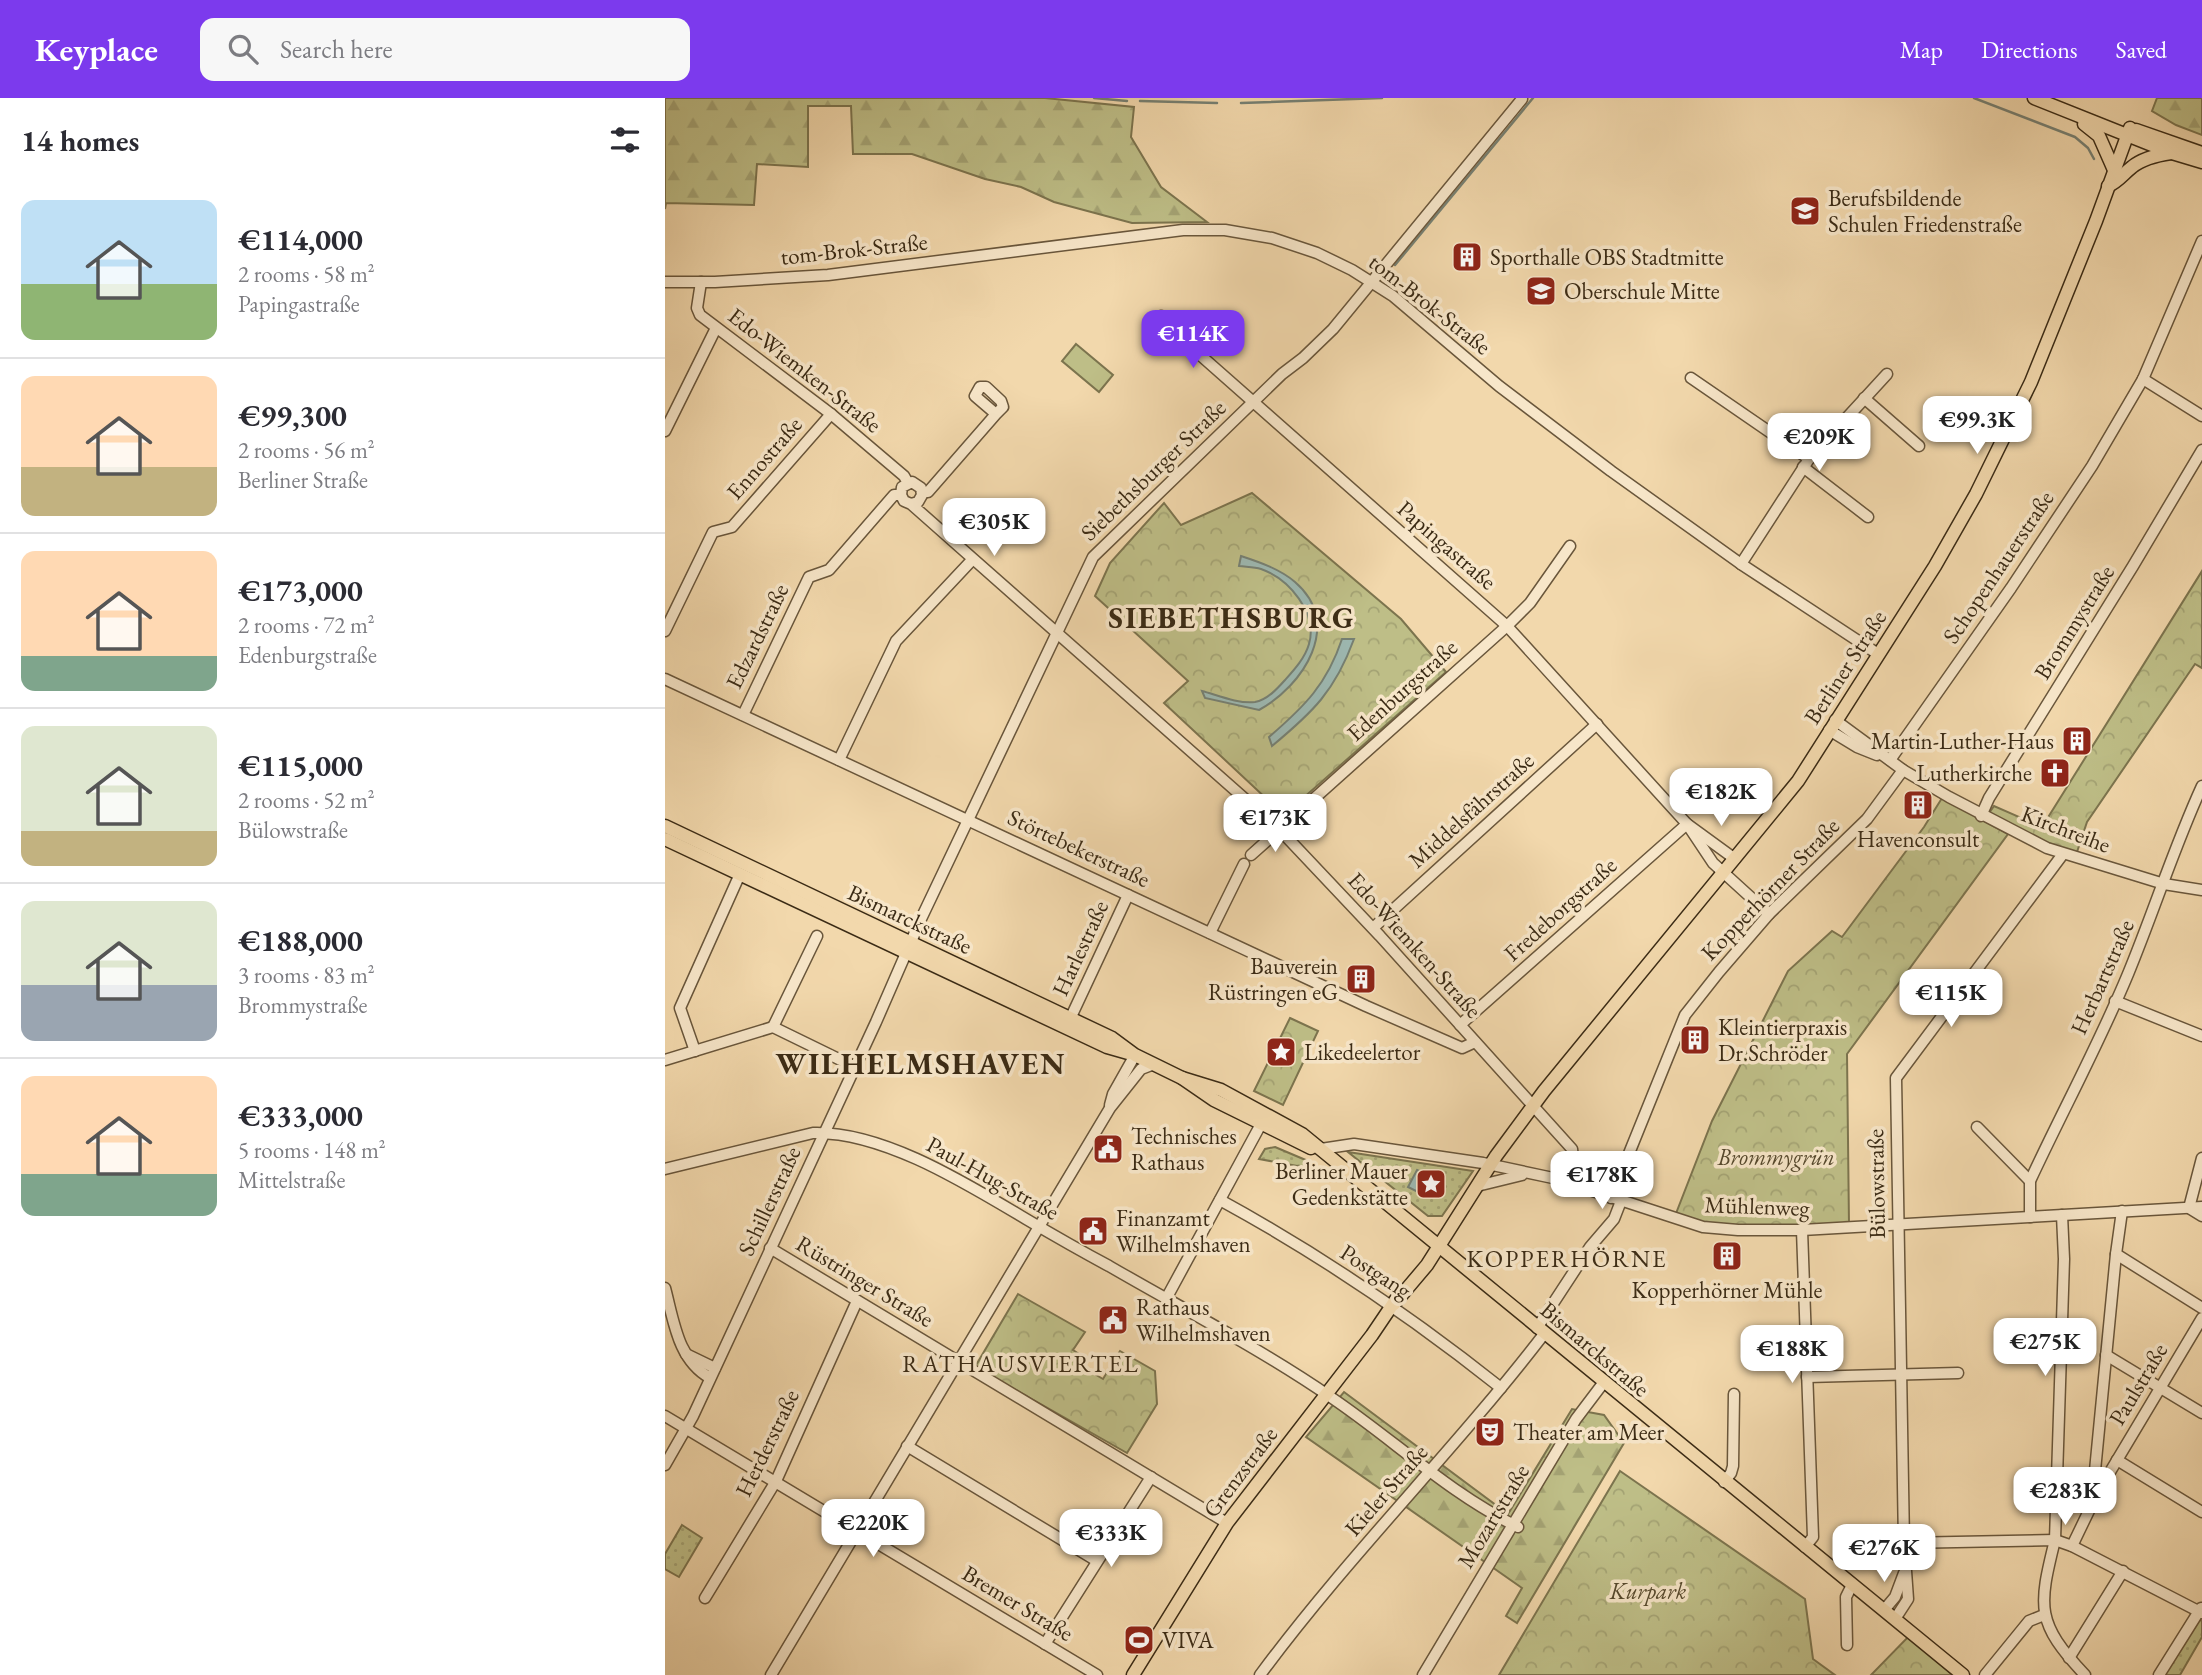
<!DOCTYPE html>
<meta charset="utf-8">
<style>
:root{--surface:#fff;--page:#f7f7f7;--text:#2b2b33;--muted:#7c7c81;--line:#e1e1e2;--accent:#7c3aed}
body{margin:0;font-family:"EB Garamond",serif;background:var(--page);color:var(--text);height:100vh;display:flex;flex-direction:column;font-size:26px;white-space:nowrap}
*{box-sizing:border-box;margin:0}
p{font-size:23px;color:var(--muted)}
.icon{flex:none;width:38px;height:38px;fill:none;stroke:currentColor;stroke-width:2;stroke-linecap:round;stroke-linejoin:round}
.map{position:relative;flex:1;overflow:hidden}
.sheet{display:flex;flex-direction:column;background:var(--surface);width:665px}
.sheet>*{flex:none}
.price{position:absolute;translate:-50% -60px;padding:0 16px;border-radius:14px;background:#fff;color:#222;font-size:23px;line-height:46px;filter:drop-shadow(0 2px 4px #0008)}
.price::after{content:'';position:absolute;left:50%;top:42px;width:21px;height:16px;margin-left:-10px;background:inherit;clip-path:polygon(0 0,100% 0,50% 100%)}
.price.active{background:var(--accent);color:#fff}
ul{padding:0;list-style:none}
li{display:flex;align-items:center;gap:21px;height:175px;padding:0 21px}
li+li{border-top:2px solid var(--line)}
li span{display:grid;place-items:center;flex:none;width:196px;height:140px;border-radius:14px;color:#555}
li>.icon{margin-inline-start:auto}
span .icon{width:84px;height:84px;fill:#fffc;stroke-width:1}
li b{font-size:30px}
h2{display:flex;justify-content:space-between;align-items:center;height:84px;padding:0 21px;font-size:30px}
header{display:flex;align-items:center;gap:42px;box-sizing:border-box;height:98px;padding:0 35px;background:var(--accent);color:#fff}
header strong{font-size:33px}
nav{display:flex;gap:38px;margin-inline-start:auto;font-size:24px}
.search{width:490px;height:63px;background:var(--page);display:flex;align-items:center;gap:18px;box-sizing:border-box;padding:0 24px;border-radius:14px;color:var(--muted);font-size:26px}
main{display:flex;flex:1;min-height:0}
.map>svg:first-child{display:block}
.grass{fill:url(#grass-dots);stroke:#7c744e;stroke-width:2}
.forest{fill:url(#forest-firs);stroke:#7c744e;stroke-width:2}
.park{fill:url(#park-crowns);stroke:#7c744e;stroke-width:2}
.pitch{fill:#bebe87;stroke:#7c744e;stroke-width:2}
.water{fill:#9db8b1;stroke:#768073;stroke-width:2}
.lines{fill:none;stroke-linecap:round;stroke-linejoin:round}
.stream{stroke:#768073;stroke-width:2.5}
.minor-casing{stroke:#69563b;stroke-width:13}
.major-casing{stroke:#3b2b15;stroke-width:15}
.minor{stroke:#f7e6c9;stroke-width:10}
.major{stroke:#f2d8ac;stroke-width:12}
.labels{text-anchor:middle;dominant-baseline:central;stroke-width:7;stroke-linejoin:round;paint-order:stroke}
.poi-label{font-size:23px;fill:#3b2b15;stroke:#f7e6c9;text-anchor:start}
.street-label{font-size:23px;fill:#3b2b15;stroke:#f7e6c9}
.park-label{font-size:23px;font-style:italic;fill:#55482c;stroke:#f7e6c9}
.neighbourhood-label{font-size:24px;letter-spacing:2px;fill:#3b2b15;stroke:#f7e6c9}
.district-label{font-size:30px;font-weight:bold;letter-spacing:2px;fill:#3b2b15;stroke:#f7e6c9}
</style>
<header>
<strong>Keyplace</strong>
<div class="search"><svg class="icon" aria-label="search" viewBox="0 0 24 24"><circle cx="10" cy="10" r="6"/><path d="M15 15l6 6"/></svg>Search here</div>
<nav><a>Map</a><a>Directions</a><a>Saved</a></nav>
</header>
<main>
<section class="sheet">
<h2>14 homes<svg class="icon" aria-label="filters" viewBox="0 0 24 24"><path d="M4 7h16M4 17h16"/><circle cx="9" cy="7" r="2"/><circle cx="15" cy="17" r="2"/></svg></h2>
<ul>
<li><span style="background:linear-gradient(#bfe0f5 60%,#8fb573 0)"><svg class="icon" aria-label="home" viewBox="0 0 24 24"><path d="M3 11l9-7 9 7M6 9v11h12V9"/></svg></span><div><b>€114,000</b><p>2 rooms · 58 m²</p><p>Papingastraße</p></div></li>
<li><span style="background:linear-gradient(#ffd9b3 65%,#c2b280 0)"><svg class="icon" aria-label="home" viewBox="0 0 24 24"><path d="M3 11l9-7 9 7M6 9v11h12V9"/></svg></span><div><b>€99,300</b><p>2 rooms · 56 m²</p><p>Berliner Straße</p></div></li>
<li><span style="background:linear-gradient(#ffd9b3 75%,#7fa58c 0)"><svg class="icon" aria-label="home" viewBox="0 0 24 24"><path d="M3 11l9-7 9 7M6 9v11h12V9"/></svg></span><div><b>€173,000</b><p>2 rooms · 72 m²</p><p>Edenburgstraße</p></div></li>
<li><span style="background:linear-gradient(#dfe7d0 75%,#c2b280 0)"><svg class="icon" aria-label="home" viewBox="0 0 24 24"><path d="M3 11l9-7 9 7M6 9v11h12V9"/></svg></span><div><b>€115,000</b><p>2 rooms · 52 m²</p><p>Bülowstraße</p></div></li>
<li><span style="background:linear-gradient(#dfe7d0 60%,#9aa5b1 0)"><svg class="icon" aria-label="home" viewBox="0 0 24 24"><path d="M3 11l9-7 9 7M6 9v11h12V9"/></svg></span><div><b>€188,000</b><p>3 rooms · 83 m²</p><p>Brommystraße</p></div></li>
<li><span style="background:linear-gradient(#ffd9b3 70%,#7fa58c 0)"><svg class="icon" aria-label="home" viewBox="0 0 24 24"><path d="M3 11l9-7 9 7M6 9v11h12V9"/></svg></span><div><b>€333,000</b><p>5 rooms · 148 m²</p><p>Mittelstraße</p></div></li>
</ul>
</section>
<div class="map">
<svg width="1537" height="1577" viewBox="0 0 1537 1577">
<defs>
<pattern id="grass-dots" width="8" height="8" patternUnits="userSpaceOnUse" patternTransform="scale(1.75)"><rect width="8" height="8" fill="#bebe87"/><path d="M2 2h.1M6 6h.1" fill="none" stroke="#a4a374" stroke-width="1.8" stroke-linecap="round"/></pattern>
<pattern id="forest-firs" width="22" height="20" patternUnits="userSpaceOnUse" patternTransform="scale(1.75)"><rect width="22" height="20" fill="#bebe87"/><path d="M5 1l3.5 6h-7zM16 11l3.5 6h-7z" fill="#a4a374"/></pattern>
<pattern id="park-crowns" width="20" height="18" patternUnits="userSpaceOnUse" patternTransform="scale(1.75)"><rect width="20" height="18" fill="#bebe87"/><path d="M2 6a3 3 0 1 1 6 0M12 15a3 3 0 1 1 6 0" fill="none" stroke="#a4a374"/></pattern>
</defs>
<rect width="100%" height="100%" fill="#f2d8ac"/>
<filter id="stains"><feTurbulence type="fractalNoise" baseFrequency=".00286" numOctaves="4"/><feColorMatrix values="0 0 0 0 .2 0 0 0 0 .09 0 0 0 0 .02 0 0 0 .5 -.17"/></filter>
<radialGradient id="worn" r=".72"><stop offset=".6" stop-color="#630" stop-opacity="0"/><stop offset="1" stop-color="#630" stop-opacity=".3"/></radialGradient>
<!-- grass -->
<g class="grass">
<path d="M610,1049L643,1063L638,1069L594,1061L600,1051Z"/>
<path d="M683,1054L808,1073L777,1118H763Z"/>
<path d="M17,1427L37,1440L14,1479L0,1471V1456Z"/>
<path d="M1532,1520L1537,1523V1539L1515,1577H1498Z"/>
</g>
<!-- forest -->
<g class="forest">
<path d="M0,0H380L469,9L466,39L496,89L542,124L467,125L389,104L356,89L320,81L247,56H188L186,8H143V69L92,66L89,107L1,105L0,111Z"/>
<path d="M1492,0H1537V37L1511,27L1487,13Z"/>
<path d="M679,1294L843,1416L907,1311L939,1317L959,1345L852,1525L841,1518L857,1490L641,1339Z"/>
</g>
<!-- park -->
<g class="park">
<path d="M587,395L736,521L781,574L619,717L499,605L523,583L430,498L445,465L499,405L516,427Z"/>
<path d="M1537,473V570L1530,566L1422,724L1411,757L1322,718L1329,708L1377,729Z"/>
<path d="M1277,700L1343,736L1182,956L1184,1127H1039L1010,1118L1047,1023L1123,873L1167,833L1177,839L1259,729Z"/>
<path d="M625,920L653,933L618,1007L589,993Z"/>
<path d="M353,1196L420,1234L408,1252L414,1256L409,1264L438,1281L455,1253L490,1273L492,1306L462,1355L310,1269Z"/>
<path d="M955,1373L1140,1501L1148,1561L1170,1577H834Z"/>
<path d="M1243,1539L1288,1577H1206Z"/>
</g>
<!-- pitch -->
<path class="pitch" d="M411,246L448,277L434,294L397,263Z"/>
<!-- water -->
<g class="water">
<path d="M576,458C594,464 615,471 630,484C679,526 638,588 594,612L540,600L537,593C552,597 573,606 590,604C602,602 612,591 620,582C629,572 640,560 644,546C653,515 624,481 596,471C589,469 581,469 574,468Z"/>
<path d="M677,541H689C670,593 648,614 607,648L604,639C640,608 662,586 677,541Z"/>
<path d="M752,1072L766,1079L757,1096L743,1089Z"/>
</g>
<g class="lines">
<!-- stream -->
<g class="stream">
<path d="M429,0L462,3"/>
<path d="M1309,0L1410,39L1423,50L1429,61"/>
<path d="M475,3L552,5"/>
<path d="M576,5L717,0"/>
<path d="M730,167L868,0"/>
</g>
<!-- minor casing -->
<g class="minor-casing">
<g id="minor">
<path d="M0,184H50L163,177L518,132H560L607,140L652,155L687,172L728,198L834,288L946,373L1076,466L1213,556"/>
<path d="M36,184L32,210L35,217L166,316L239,378L243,385"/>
<path d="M496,218L500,226L842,528L1022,726L1048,765L1104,816"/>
<path d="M1026,280L1144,361"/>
<path d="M1478,281L1537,318"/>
<path d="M1199,300L1254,348"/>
<path d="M0,333L51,230"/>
<path d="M1138,369L1203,419"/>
<path d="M257,394H263L331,316L338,309L336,303L321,289H315L310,298L331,316"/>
<path d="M246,406L253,404L257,397L256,390L247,384L237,389L236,397L239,403L246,406L614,731L715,838L907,1051L909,1069L905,1085"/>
<path d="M1076,466L1144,361L1222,276"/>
<path d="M0,533L48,434L67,429L166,316"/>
<path d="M0,581L701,908L797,950L810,944"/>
<path d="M78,617L144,479L164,472L229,397H236"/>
<path d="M1170,622L1238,672L1284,699L1382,750L1499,786L1537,792"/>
<path d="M1164,632L1192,649L1212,657"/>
<path d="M174,662L231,543L307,462"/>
<path d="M1225,662L1346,490L1427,368L1478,281L1537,143"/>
<path d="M1316,718L1324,700L1468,468L1537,352"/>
<path d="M586,757L842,528L865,505L905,448"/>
<path d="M708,830L932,626"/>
<path d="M545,835L579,766"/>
<path d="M1450,903L1537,938"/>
<path d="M405,921L463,797"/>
<path d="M795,927L1022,726L1070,761"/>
<path d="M108,929L152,838"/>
<path d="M30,953L15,910L75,776"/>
<path d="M0,962L108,929L190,969"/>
<path d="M445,1007L448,996L470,957"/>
<path d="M1312,1029L1365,1083"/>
<path d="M656,1051L689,1046L818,1065L888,1080L1038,1129L1073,1132H1137L1537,1109"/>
<path d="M1537,1060L1524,1110L1537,1118"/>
<path d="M0,1071L148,1035C218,1033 302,1086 361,1121C388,1137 416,1153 444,1168C518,1211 596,1251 667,1300C729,1342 785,1396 853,1429"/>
<path d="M812,1088L857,1077"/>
<path d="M946,1100L1020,917L1054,874L1104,816L1202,721L1238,672"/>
<path d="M555,1102C654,1156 748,1220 836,1290"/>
<path d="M1457,1113L1451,1156L1537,1210"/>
<path d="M1397,1117L1399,1161L1390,1442C1373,1510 1371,1525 1420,1577"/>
<path d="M1365,1119V1083C1397,1014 1434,946 1463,876C1489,813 1509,749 1537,688"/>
<path d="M1137,1132L1148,1439L1140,1449"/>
<path d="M105,1150L562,1425"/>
<path d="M0,1190C9,1224 13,1262 45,1280"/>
<path d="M501,1201L596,1026L595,1018"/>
<path d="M872,1230L925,1149L949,1121L956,1103"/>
<path d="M21,1256L50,1270"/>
<path d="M1441,1257L1537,1315"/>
<path d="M1142,1279L1293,1275"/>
<path d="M0,1318L432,1577"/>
<path d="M242,1348L432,1463"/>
<path d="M1452,1362L1537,1414"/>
<path d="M0,1367L28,1318L211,924L255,823L428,459L617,276L638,260L668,231L857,1"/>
<path d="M1059,1384L1066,1375L1068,1368L1069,1296"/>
<path d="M1433,1394L1429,1383L1451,1156"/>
<path d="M1239,1445L1390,1442L1407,1448L1537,1515"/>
<path d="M1407,1448L1433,1394L1537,1220"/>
<path d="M40,1500L111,1383L192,1203"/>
<path d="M1219,1512L1230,1499L1239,1475"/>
<path d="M1230,1521L1243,1501L1239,1445L1231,980L1398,756"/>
<path d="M380,1546L486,1379"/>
<path d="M1182,1547L1181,1499L1187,1487"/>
<path d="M1404,1560L1458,1473"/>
<path d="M106,1577L445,1010L476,971L489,966"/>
<path d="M595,1577C683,1458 789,1353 879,1236"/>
<path d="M758,1577L911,1321L939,1284"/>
<path d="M1320,1577L1364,1523L1379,1517"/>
<path d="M1494,1577L1536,1510"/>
</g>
</g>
<!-- major casing -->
<g class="major-casing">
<g id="major">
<path d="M1369,0L1507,55L1537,64"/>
<path d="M1419,26L1434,38L1449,72"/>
<path d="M1471,32L1537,55"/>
<path d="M1443,88C1454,83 1458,76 1467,69C1478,60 1492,57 1506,55"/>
<path d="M0,728L447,940L470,957L517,980L549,1002L646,1050"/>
<path d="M0,741L442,949L463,955"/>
<path d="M517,980L556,992L637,1036L1298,1577"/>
<path d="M729,1206L762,1167L831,1058L879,993L1133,683L1270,468L1311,396L1366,284L1431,123L1465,30"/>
<path d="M468,1577L562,1425L707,1237L732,1200"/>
</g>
</g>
<!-- minor -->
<use href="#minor" class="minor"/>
<!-- major -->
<use href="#major" class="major"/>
</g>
<!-- icons -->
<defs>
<g id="school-square" transform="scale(1.575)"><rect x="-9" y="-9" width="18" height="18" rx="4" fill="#8f2418" stroke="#f7e6c9"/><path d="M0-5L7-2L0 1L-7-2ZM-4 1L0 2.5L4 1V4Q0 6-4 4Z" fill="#fff"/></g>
<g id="building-square" transform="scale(1.575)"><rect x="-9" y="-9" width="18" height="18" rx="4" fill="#8f2418" stroke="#f7e6c9"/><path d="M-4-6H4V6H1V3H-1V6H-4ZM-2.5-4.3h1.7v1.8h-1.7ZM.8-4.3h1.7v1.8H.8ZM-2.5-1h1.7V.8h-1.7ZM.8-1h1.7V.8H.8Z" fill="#fff"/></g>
<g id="church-square" transform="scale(1.575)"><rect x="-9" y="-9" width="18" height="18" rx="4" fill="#8f2418" stroke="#f7e6c9"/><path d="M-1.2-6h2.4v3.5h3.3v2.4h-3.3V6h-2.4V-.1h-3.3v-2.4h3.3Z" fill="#fff"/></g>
<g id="sight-square" transform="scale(1.575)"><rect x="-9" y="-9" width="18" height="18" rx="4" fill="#8f2418" stroke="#f7e6c9"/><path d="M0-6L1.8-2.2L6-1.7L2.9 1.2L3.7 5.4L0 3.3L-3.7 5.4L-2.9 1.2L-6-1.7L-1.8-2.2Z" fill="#fff"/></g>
<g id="civic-square" transform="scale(1.575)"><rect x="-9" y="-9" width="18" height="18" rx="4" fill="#8f2418" stroke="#f7e6c9"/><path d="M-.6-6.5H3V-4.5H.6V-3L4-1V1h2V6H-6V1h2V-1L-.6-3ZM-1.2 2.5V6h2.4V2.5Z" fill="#fff"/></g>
<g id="theatre-square" transform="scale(1.575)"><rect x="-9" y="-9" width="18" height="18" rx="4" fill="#8f2418" stroke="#f7e6c9"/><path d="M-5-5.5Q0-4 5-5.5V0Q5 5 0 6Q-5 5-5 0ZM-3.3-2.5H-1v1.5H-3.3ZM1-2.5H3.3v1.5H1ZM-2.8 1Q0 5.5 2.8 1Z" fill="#fff"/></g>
<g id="stadium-square" transform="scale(1.575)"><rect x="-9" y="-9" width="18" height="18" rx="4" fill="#8f2418" stroke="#f7e6c9"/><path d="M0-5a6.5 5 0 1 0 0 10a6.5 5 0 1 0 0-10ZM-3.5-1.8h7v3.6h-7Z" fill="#fff"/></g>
</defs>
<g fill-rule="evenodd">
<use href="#school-square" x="1140" y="113"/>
<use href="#building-square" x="802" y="159"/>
<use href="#school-square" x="876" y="193"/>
<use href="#building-square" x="1412" y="643"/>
<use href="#church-square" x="1390" y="675"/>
<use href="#building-square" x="1253" y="707"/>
<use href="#building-square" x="696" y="881"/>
<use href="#building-square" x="1030" y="942"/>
<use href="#sight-square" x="616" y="954"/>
<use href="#civic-square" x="443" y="1051"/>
<use href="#sight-square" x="766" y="1086"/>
<use href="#civic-square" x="428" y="1133"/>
<use href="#building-square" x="1062" y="1158"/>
<use href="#civic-square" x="448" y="1222"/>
<use href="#theatre-square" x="825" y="1334"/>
<use href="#stadium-square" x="474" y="1542"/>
</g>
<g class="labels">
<!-- poi labels -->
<g class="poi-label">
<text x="1163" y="100">Berufsbildende<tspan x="1163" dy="26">Schulen Friedenstraße</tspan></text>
<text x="825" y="159">Sporthalle OBS Stadtmitte</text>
<text x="899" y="193">Oberschule Mitte</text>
<text x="1389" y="643" text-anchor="end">Martin-Luther-Haus</text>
<text x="1367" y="675" text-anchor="end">Lutherkirche</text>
<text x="1253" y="741" text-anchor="middle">Havenconsult</text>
<text x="673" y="868" text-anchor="end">Bauverein<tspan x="673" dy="26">Rüstringen eG</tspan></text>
<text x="1053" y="929">Kleintierpraxis<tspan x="1053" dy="26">Dr.Schröder</tspan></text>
<text x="639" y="954">Likedeelertor</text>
<text x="466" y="1038">Technisches<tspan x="466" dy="26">Rathaus</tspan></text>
<text x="743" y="1073" text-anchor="end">Berliner Mauer<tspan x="743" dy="26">Gedenkstätte</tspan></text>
<text x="451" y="1120">Finanzamt<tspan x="451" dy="26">Wilhelmshaven</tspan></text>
<text x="1062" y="1192" text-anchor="middle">Kopperhörner Mühle</text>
<text x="471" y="1209">Rathaus<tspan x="471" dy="26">Wilhelmshaven</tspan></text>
<text x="848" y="1334">Theater am Meer</text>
<text x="497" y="1542">VIVA</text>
</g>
<!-- street labels -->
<g class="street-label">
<text transform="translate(189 151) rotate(-6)">tom-Brok-Straße</text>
<text transform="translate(765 206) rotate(38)">tom-Brok-Straße</text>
<text transform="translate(140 272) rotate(38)">Edo-Wiemken-Straße</text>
<text transform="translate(99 360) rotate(-49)">Ennostraße</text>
<text transform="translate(488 372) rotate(-44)">Siebethsburger Straße</text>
<text transform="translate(782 447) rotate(41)">Papingastraße</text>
<text transform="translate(1333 469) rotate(-56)">Schopenhauerstraße</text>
<text transform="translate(1409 524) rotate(-58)">Brommystraße</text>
<text transform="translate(92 538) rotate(-64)">Edzardstraße</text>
<text transform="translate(1180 569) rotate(-57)">Berliner Straße</text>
<text transform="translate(737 592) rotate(-42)">Edenburgstraße</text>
<text transform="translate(806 712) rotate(-42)">Middelsfährstraße</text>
<text transform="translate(1401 731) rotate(21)">Kirchreihe</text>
<text transform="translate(414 750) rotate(25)">Störtebekerstraße</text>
<text transform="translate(1105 791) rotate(-46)">Kopperhörner Straße</text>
<text transform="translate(895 811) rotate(-42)">Fredeborgstraße</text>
<text transform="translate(245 821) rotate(25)">Bismarckstraße</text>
<text transform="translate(750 847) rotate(48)">Edo-Wiemken-Straße</text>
<text transform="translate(415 850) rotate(-65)">Harlestraße</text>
<text transform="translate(1437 879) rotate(-66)">Herbartstraße</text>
<text transform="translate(328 1080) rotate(29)">Paul-Hug-Straße</text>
<text transform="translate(1211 1086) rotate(-91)">Bülowstraße</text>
<text transform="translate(104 1103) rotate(-65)">Schillerstraße</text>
<text transform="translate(1092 1108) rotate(2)">Mühlenweg</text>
<text transform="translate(711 1173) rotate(33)">Postgang</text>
<text transform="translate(200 1183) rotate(31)">Rüstringer Straße</text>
<text transform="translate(930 1251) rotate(40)">Bismarckstraße</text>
<text transform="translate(1473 1286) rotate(-59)">Paulstraße</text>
<text transform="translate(102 1345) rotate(-64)">Herderstraße</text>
<text transform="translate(575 1374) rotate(-53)">Grenzstraße</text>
<text transform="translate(721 1392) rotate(-49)">Kieler Straße</text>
<text transform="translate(828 1418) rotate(-59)">Mozartstraße</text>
<text transform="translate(353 1505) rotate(31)">Bremer Straße</text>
</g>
<!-- park labels -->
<g class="park-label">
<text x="1111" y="1059">Brommygrün</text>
<text x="983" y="1493">Kurpark</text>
</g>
<!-- neighbourhood labels -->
<g class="neighbourhood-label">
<text x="902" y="1160">KOPPERHÖRNE</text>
<text x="356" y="1265">RATHAUSVIERTEL</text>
</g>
<!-- district labels -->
<g class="district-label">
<text x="567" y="519">SIEBETHSBURG</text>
<text x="256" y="965">WILHELMSHAVEN</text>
</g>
</g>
<rect width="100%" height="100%" filter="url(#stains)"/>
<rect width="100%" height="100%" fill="url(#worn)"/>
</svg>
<b class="price active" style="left:528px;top:272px">€114K</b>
<b class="price" style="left:1312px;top:358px">€99.3K</b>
<b class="price" style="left:1154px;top:375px">€209K</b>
<b class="price" style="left:329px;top:460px">€305K</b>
<b class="price" style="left:1056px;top:730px">€182K</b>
<b class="price" style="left:610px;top:756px">€173K</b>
<b class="price" style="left:1286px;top:931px">€115K</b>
<b class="price" style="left:937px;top:1113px">€178K</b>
<b class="price" style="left:1380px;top:1280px">€275K</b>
<b class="price" style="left:1127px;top:1287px">€188K</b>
<b class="price" style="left:1400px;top:1429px">€283K</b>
<b class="price" style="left:208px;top:1461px">€220K</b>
<b class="price" style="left:446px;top:1471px">€333K</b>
<b class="price" style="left:1219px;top:1486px">€276K</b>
</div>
</main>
